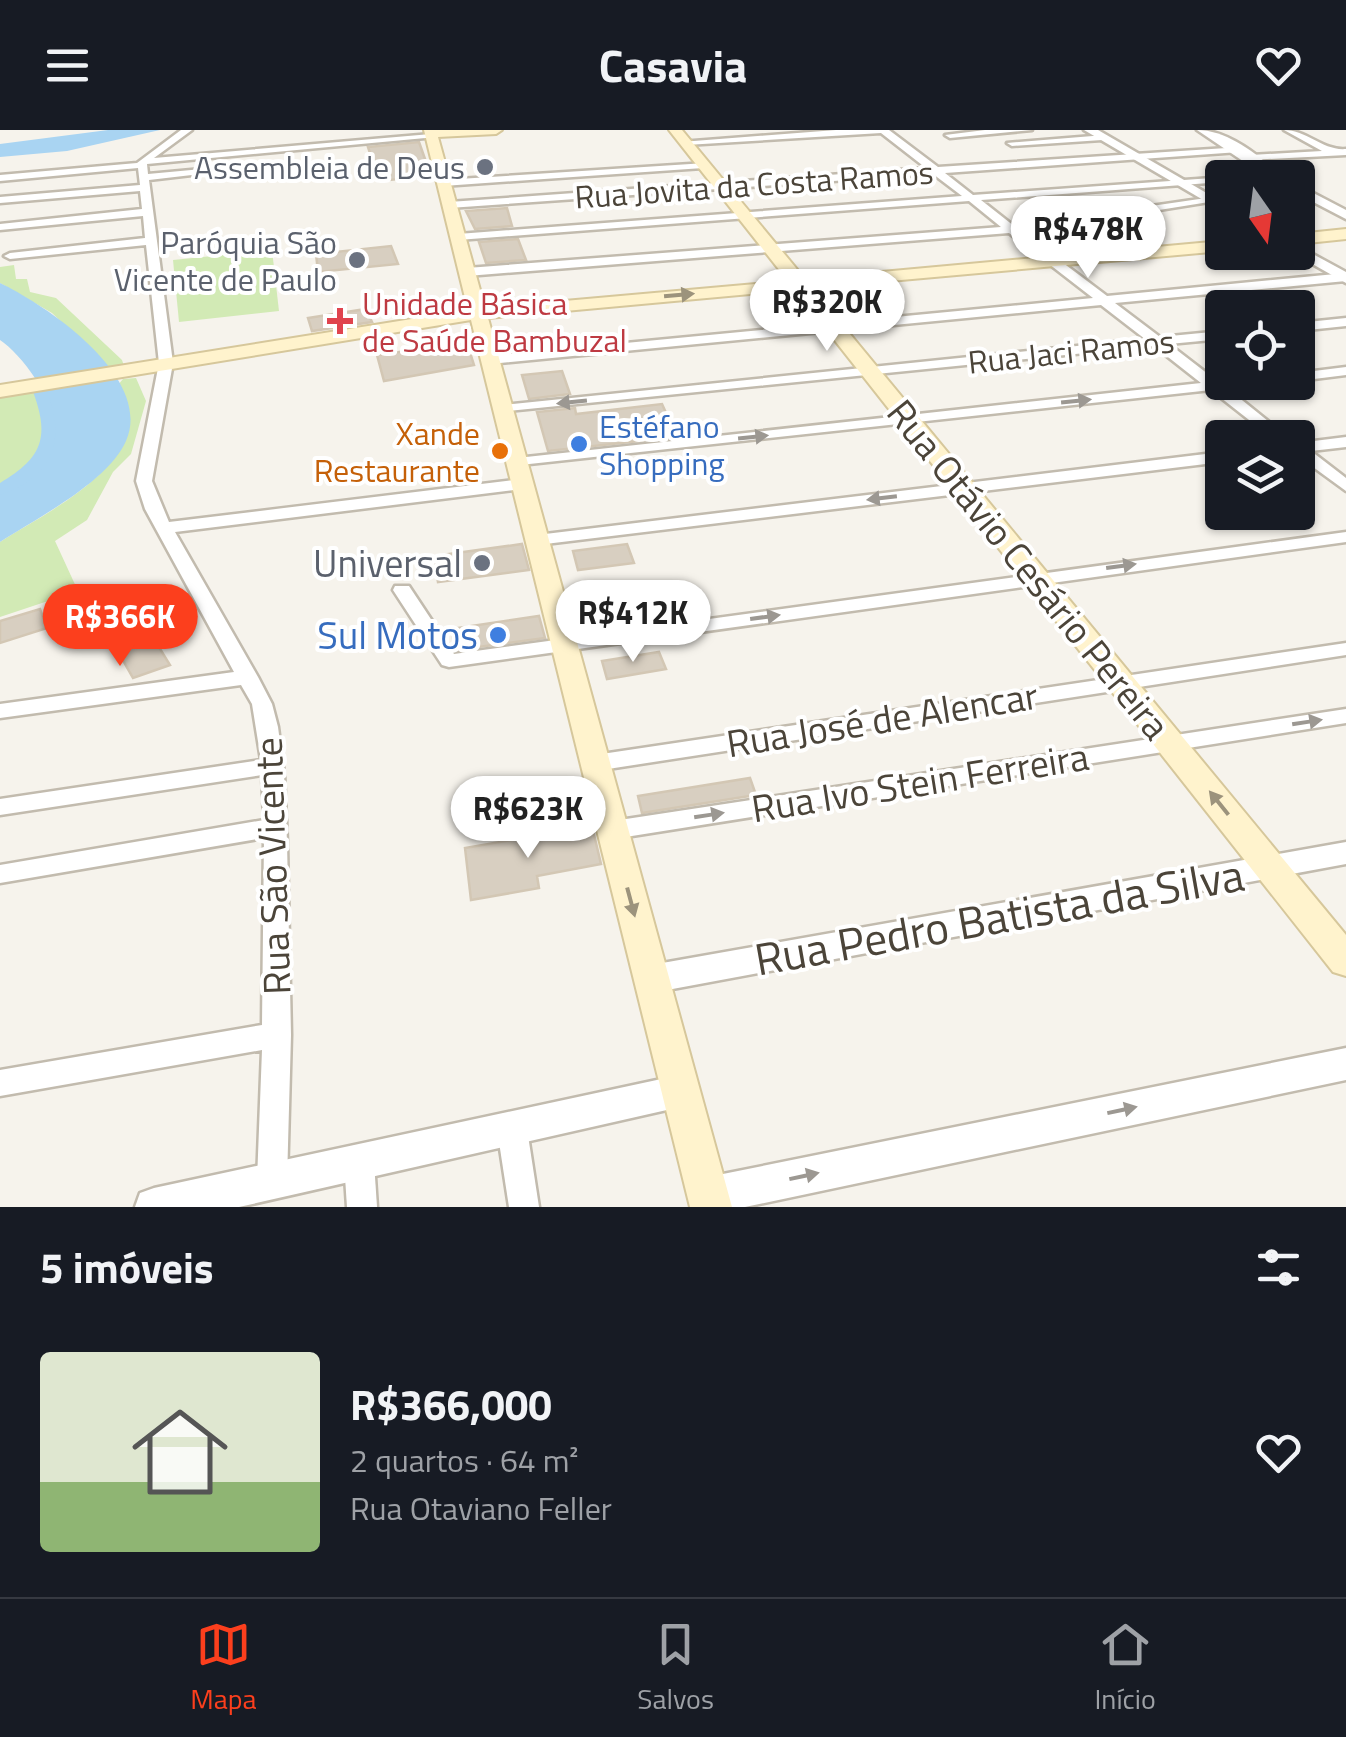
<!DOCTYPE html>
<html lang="pt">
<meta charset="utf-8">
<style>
:root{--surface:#171b24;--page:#242831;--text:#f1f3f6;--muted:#9ea1a6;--line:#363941;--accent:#fc3f1d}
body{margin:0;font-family:"Titillium Web",sans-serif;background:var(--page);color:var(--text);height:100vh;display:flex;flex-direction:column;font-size:38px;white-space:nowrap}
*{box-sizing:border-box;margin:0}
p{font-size:32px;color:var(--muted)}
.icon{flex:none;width:55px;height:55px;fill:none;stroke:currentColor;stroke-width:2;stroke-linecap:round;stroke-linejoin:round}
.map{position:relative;height:1077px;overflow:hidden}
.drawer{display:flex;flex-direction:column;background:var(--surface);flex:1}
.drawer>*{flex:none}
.needle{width:65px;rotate:166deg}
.tools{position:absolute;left:1205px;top:30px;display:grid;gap:20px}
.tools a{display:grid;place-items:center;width:110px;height:110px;border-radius:10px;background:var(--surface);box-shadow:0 2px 8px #0004;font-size:50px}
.price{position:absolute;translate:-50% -85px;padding:0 22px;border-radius:35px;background:#fff;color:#222;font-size:32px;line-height:65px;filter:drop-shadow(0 2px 5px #0008)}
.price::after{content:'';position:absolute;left:50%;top:60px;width:30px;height:22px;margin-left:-15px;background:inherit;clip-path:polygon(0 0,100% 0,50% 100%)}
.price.on{background:var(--accent);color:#fff}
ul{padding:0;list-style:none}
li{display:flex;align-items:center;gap:30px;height:250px;padding:0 40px}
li+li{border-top:2px solid var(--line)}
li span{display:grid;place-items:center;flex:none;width:280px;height:200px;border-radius:10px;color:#555}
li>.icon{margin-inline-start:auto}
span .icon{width:120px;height:120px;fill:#fffc;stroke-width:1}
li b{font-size:42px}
h2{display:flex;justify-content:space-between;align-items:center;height:120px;padding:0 40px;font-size:42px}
header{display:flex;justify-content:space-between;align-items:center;height:130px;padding:0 40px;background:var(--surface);font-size:45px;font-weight:700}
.tab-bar{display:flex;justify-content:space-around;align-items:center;height:140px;border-top:2px solid var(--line);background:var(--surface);font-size:28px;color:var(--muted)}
.tab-bar a{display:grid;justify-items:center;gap:5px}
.tab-bar .on{color:var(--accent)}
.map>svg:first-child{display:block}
.green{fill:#d2eab5}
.water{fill:#a9d4f2}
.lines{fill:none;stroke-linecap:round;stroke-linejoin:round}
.canal{fill:#a9d4f2;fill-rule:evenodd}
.building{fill:#d8cfc1;stroke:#d3c7b4;stroke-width:2.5}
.minor-casing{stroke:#c2bbae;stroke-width:5}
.tertiary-casing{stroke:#c2bbae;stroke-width:5}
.secondary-casing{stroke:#d6c79b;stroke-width:4}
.minor{fill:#fff;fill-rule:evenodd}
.tertiary{fill:#fff;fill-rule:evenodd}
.secondary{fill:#fff3cd;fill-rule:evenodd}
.oneway{fill:#9c937c}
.oneway2{fill:#9c9892}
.worship-dot{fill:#6b7280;stroke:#fff;stroke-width:4}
.health-dot{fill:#e0444e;stroke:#fff;stroke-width:4}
.shop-dot{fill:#3f7fe0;stroke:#fff;stroke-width:4}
.food-dot{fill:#e8710a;stroke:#fff;stroke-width:4}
.labels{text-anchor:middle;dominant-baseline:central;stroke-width:8;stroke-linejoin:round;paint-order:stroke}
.far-worship-label{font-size:32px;fill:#5b616d;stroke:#fff;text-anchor:end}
.far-street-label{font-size:32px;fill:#4b4439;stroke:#fff}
.far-health-label{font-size:32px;fill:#be3a42;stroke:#fff;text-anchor:start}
.far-shop-label{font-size:32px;fill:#366cbe;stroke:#fff;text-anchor:start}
.far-food-label{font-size:32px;fill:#c56008;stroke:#fff;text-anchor:end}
.worship-label{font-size:38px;fill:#5b616d;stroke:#fff;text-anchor:end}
.street-label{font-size:38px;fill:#4b4439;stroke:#fff}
.shop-label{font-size:38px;fill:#366cbe;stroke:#fff;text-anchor:end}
.near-street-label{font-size:45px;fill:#4b4439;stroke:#fff}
</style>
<header><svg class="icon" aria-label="menu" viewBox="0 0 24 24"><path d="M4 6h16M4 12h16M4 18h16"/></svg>Casavia<svg class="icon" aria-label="heart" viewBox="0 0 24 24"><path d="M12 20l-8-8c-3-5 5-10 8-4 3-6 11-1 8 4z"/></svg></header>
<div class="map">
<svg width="1346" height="1077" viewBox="0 0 1346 1077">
<rect width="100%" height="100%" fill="#f6f3ec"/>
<!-- green -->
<g class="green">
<path d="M272,120L279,181L179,192L173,130Z"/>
<path d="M14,135L16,149H27L30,162L56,168L122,230L124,236L110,238L52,183L0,153V137Z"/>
<path d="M136,248L146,271L131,324L113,342L87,390L55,411L78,461L0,487V412C51,379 161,330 118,255L123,249Z"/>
<path d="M39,259C64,310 49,333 0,360V264Z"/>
</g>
<!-- water -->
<g class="water">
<path d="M108,0H160L67,21L0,27V14Z"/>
<path d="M0,153C46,175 154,247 126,311C108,352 37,388 0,412V360C17,351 45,331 52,311C64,281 24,226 0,210Z"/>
</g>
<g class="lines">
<!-- canal -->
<path class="canal" d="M39,255L46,259C67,309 54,347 0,365V353C44,327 50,306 32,259Z"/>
</g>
<!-- building -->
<g class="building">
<path d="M419,12L431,46L379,51L368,17Z"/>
<path d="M507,78L512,96L475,99L466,81Z"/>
<path d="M518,109L526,130L486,133L479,112Z"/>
<path d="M391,116L398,134L318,142L316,124Z"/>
<path d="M366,179L372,192L312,201L308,188Z"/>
<path d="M467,213L474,235L384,251L377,225Z"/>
<path d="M562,241L570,264L529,269L522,245Z"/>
<path d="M662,274L677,307L548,321L537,282L575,278L576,284Z"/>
<path d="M522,414L529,440L438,452L434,426Z"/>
<path d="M627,414L634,433L578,440L573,421Z"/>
<path d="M125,462L170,535L133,548L91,474Z"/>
<path d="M40,479L47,498L0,513V491Z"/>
<path d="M539,486L545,508L456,520L454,517L451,499Z"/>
<path d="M659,522L666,539L607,549L602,531Z"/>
<path d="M750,648L756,665L642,683L638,666Z"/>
<path d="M592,696L601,734L537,746L539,758L471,770L465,718Z"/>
</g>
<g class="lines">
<!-- minor casing -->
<g class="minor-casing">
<g id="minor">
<path d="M181,0H192L154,28L431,4L436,7L147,34L148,44L256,34L261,37L149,50L173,233L152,351L169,392L522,349L530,354L522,359L175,402L258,547L272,574L278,597L284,643L287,712L291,905L287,1051L283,1061L272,1066L261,1061L257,1051L262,920L0,966V940L262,895L264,708L0,753V735L264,690L262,645L0,685V669L261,630L252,574L241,555L0,588V574L234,542L145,379L136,351L159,233L146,115L10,129L4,126L10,123L145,108L143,86L0,100V94L142,79L140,61L0,73V67L140,55L138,38L0,51V45L137,33Z"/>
<path d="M836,0H889L938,37L1242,17L1239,22L945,43L973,65L1226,47L1222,52L981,70L1014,96L1213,67V71L1209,72L1022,102L1107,166L1346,143V151L1115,173L1160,207L1222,201V209L1169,214L1217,251L1252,252L1227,258L1289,308H1272L1211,260L511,336V330L517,328L1201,253L1154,216L498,282L496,279L503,275L1145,209L1101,175L490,234L483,230L490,226L1093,168L1009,103L467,146L461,142L467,138L1001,97L969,71L458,110L452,107L458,104L962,66L933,44L449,78L444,75L449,72L926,38L881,3L686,15L681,12Z"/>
<path d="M985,0H1032L950,8L945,5Z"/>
<path d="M1284,0C1307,0 1323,21 1346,19V25L1248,30L1251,25L1322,21Z"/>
<path d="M1105,5L1102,10L1012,16L1007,13Z"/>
<path d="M706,33L703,38L443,56L438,53L443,50Z"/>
<path d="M1273,43L1277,48H1243Z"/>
<path d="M1346,188V196L1298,201V193Z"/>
<path d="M1346,237V245L1298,251V243Z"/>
<path d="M1346,307V317L1311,321L1346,348V361L1298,326V313Z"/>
<path d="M1222,322V332L537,415L528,410L537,405Z"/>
<path d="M1346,402V412L449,537L442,535L393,460L395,456H409L454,524Z"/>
<path d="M1346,513V525L595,641L587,638L584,633L587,628L595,625Z"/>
<path d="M1346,579V593L613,709L605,706L601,700L605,694L613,691Z"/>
<path d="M512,985L522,989L527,999L539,1077H509L497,999L502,989Z"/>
<path d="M359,1018L370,1022L374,1032L377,1077H347L344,1032L348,1022Z"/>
</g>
</g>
<!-- tertiary casing -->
<g class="tertiary-casing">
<g id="tertiary">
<path d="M1084,0H1098L1222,72V81Z"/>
<path d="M1197,0C1229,0 1261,27 1283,48H1268Z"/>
<path d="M1298,55L1346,80V89L1298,64Z"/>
<path d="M1298,116L1346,142V153L1293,123L1298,122Z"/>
<path d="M1346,712V734L651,863L639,859L635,849L639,839L651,835Z"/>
<path d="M1346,918V950L745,1077H693L689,1066L694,1053L708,1047Z"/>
<path d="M680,945L693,949L698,961L693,973L680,977L239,1077H135L140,1063L154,1058Z"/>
</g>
</g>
<!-- secondary casing -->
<g class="secondary-casing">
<g id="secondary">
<path d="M424,0H502L496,4L438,7L485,178L788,151L669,0H682L805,149L1222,111V121L812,158L1346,805V846L1333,842L795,160L488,188L732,1077H690L471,190L0,267V255L468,180Z"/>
<path d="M1346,99V109L1298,114V104Z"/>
</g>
</g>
<!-- minor -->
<use href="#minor" class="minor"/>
<!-- tertiary -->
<use href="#tertiary" class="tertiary"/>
<!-- secondary -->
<use href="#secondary" class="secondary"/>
</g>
<!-- one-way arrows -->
<defs><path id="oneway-solid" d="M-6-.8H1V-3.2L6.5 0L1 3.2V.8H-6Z" transform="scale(2.5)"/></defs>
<g class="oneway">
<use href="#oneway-solid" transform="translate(679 165) rotate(-5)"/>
<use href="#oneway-solid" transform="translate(1219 673) rotate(-129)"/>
<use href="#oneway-solid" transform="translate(631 772) rotate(75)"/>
</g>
<g class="oneway2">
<use href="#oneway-solid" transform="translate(1076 271) rotate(-6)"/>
<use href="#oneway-solid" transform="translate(572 272) rotate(174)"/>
<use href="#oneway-solid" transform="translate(753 307) rotate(-6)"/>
<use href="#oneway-solid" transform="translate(882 368) rotate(173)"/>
<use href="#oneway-solid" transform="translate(1121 436) rotate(-8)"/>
<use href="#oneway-solid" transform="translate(765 487) rotate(-8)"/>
<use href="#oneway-solid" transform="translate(1307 592) rotate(-9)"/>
<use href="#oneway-solid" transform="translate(709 685) rotate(-9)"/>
<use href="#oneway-solid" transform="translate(1122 980) rotate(-12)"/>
<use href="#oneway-solid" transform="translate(804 1046) rotate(-12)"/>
</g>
<!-- markers -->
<g class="worship-dot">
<circle cx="485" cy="37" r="10"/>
<circle cx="357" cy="130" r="10"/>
<circle cx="482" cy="433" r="10"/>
</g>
<path class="health-dot" d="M335 176h10v10h10v10h-10v10h-10v-10h-10v-10h10z"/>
<g class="shop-dot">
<circle cx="579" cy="314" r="10"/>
<circle cx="498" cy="505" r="10"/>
</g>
<circle class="food-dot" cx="500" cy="321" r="10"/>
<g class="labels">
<!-- far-worship labels -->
<g class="far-worship-label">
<text x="465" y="37">Assembleia de Deus</text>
<text x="337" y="112">Paróquia São<tspan x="337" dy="37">Vicente de Paulo</tspan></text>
</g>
<!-- far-street labels -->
<g class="far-street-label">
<text transform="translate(754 54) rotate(-4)">Rua Jovita da Costa Ramos</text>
<text transform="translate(1071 221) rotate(-6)">Rua Jaci Ramos</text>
</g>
<!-- far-health labels -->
<g class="far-health-label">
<text x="362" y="173">Unidade Básica<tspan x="362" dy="37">de Saúde Bambuzal</tspan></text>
</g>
<!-- far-shop labels -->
<g class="far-shop-label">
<text x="599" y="296">Estéfano<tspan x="599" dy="37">Shopping</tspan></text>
</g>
<!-- far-food labels -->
<g class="far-food-label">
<text x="480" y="303">Xande<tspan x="480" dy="37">Restaurante</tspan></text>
</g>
<!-- worship labels -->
<g class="worship-label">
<text x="462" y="433">Universal</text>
</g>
<!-- street labels -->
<g class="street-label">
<text transform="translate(1029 439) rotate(51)">Rua Otávio Cesário Pereira</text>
<text transform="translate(882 589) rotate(-9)">Rua José de Alencar</text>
<text transform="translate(920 652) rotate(-9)">Rua Ivo Stein Ferreira</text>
<text transform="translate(272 736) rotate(-92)">Rua São Vicente</text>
</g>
<!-- shop labels -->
<g class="shop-label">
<text x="478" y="505">Sul Motos</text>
</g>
<!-- near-street labels -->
<g class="near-street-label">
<text transform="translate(999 786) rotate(-10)">Rua Pedro Batista da Silva</text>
</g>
</g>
</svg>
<div class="tools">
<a><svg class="needle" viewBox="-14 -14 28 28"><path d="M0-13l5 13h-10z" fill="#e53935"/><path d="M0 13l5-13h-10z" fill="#9ea1a6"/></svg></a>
<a><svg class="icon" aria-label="locate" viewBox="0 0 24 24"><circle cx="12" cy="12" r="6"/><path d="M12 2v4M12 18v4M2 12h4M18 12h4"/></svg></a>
<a><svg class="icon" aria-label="layers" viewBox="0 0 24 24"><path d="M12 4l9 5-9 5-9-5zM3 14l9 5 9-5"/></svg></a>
</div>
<b class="price" style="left:1088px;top:151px">R$478K</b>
<b class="price" style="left:827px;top:224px">R$320K</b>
<b class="price" style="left:633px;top:535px">R$412K</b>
<b class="price on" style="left:120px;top:539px">R$366K</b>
<b class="price" style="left:528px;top:731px">R$623K</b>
</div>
<section class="drawer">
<h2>5 imóveis<svg class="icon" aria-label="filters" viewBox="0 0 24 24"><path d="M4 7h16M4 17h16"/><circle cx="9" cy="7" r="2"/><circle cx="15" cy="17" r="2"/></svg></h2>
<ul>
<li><span style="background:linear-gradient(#dfe7d0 65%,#8fb573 0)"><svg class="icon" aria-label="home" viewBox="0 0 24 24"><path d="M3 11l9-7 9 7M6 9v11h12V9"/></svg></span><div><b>R$366,000</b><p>2 quartos · 64 m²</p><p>Rua Otaviano Feller</p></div><svg class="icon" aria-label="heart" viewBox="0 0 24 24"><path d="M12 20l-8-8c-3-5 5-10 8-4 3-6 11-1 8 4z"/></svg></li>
</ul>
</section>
<nav class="tab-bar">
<a class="on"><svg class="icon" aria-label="map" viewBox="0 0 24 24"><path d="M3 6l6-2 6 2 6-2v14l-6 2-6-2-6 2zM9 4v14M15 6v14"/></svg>Mapa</a>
<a><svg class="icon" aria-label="saved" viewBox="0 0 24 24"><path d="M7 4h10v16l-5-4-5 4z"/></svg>Salvos</a>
<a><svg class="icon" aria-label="home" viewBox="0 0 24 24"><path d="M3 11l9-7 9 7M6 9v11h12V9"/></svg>Início</a>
</nav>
